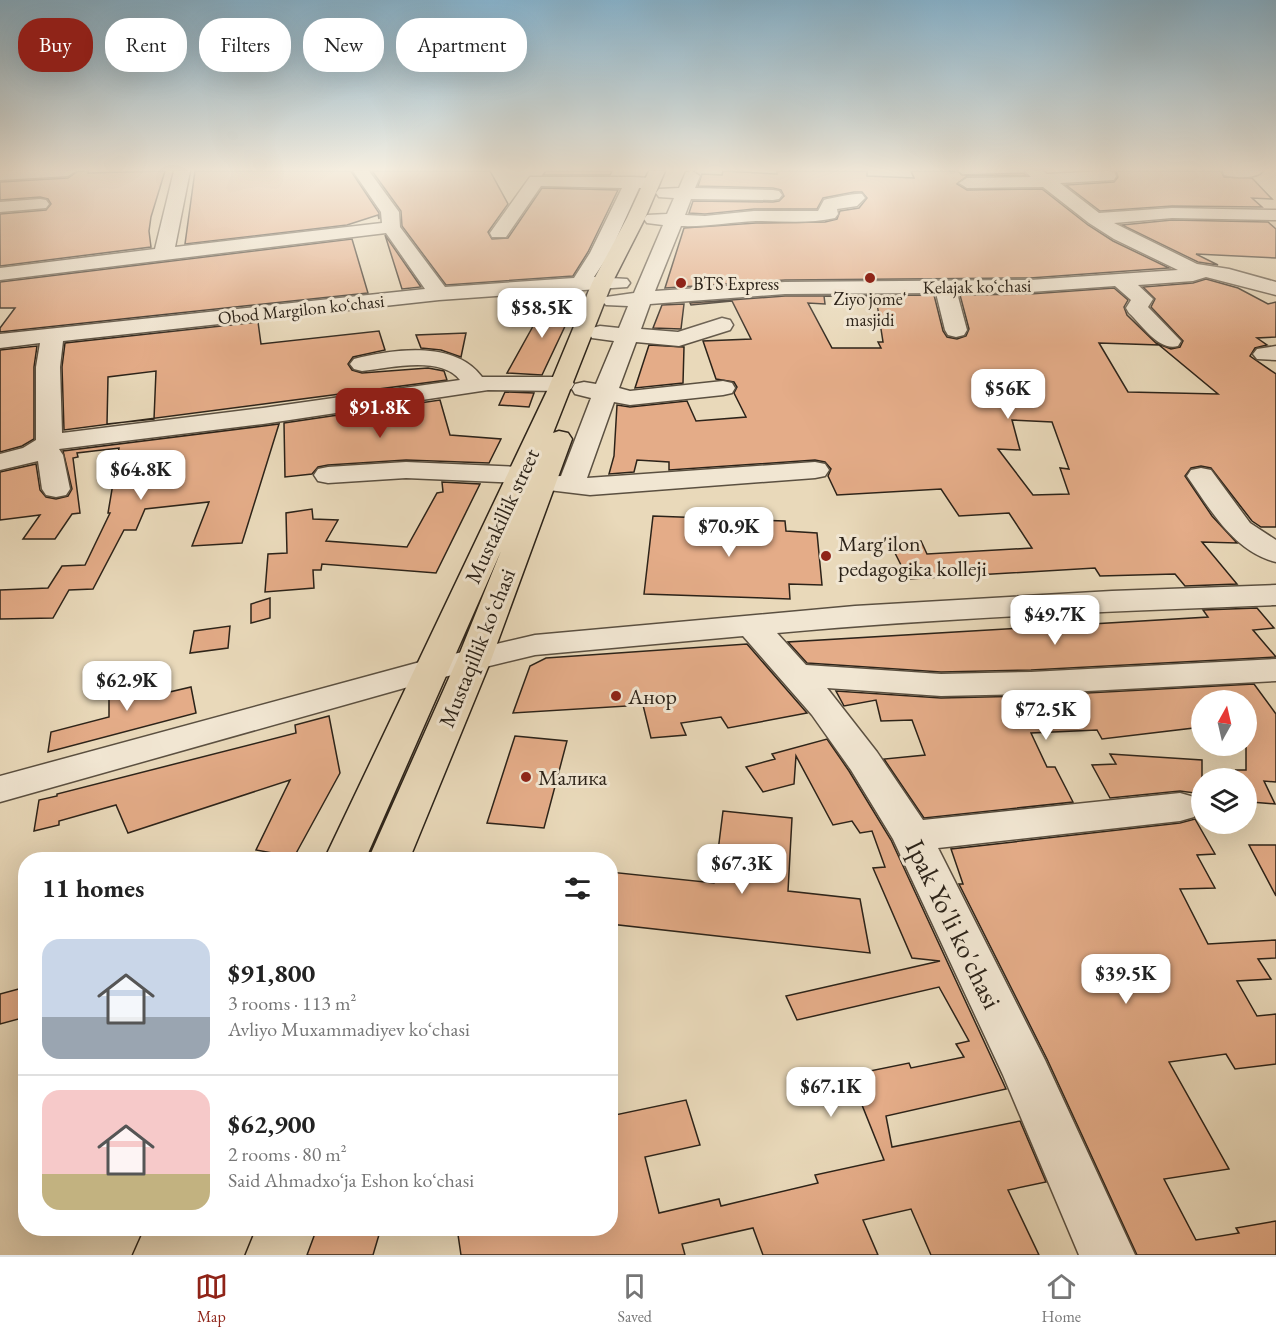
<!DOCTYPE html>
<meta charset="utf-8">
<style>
:root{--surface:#fff;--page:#f6f6f6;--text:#222;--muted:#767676;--line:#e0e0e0;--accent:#8f2418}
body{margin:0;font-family:"EB Garamond",serif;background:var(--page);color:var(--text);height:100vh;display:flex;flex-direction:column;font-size:22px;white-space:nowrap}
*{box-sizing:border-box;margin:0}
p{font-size:20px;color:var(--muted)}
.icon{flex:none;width:33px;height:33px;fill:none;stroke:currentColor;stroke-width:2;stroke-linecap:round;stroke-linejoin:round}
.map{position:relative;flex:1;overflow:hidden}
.drawer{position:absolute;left:18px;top:852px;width:600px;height:384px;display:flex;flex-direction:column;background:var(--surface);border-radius:24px;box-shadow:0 6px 24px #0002}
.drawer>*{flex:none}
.top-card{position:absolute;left:18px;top:18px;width:600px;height:54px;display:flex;gap:12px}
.needle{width:39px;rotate:8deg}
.fabs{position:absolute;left:1191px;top:690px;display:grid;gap:12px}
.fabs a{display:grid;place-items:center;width:66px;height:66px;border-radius:50%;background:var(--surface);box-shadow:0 6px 24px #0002;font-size:30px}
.price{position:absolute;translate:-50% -51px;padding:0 14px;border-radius:12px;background:#fff;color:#222;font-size:20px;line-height:39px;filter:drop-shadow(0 2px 3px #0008)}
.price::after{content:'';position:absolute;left:50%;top:36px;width:18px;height:14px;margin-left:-9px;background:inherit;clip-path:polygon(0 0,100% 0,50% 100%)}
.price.selected{background:var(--accent);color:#fff}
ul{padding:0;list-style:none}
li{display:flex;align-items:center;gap:18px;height:150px;padding:0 24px}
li+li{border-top:2px solid var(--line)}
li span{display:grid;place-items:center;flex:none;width:168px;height:120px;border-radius:18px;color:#555}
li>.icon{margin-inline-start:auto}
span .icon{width:72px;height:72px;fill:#fffc;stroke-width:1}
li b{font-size:26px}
h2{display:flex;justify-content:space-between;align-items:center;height:72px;padding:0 24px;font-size:26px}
.pill{padding:0 21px;border-radius:24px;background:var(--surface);box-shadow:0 6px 24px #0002;font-size:21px;line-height:54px}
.pill.selected{background:var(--accent);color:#fff}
.dock{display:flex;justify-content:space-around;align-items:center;height:84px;border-top:2px solid var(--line);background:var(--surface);font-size:16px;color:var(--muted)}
.dock a{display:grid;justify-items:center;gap:3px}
.dock .selected{color:var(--accent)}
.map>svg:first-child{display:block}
.building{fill:#e4ac88;stroke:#2c2319;stroke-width:1.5;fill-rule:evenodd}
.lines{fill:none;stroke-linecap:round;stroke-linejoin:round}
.minor-casing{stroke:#5b5041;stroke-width:3}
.major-casing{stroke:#2c2319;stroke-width:3}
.minor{fill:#f1e6d2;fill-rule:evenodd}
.major{fill:#e9d9ba;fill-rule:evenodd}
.poi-dot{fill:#8f2418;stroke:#f1e6d2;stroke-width:2}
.labels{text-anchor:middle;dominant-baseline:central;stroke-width:6;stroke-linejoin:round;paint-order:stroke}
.far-poi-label{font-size:18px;fill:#2c2319;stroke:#f1e6d2;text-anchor:start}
.far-street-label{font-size:18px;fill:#2c2319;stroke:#f1e6d2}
.street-label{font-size:22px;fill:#2c2319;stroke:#f1e6d2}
.poi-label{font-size:22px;fill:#2c2319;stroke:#f1e6d2;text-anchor:start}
.near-street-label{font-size:27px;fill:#2c2319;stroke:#f1e6d2}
</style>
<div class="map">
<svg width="1276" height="1255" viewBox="0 0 1276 1255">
<rect width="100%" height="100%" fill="#e9d9ba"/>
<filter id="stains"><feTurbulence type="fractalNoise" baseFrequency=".00333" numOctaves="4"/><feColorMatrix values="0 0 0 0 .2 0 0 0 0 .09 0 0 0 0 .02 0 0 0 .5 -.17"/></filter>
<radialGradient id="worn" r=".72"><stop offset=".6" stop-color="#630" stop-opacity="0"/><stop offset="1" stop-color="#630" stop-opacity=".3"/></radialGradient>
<!-- building -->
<g class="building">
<path d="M78,171H88V173L165,171L151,217L149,231L151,247L0,266V214L46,210L51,204L48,199L40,197L0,200V182L68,178Z"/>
<path d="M195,171H351L379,213V219L378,215L347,225L185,244Z"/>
<path d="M372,171H490L508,204L488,232L492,239L508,238L542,188L618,190L588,252L573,276L446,285L402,226L401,211Z"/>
<path d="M546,171H612L610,175H543Z"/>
<path d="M723,171L777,174V171H867V176L914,178L911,171H958L962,175L1024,173L1026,175L967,176L957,184L967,190L1042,189L1088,225L1113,241L1169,268L1030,278L785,280L665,288L684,228L756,223L825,222L837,219L840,211L859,208L867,198L862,192H854L823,198L817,209H754L705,214L689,213L693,201L773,202L779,201L784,196L781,190L773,188L698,186L702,174L722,175Z"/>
<path d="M1116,171H1221L1224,177L1252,178L1272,199L1252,198L1262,207L1172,206L1100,211L1066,185L1114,182L1118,177Z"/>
<path d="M1172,220L1268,222L1276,229V258L1196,254L1218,265L1198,262L1122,225Z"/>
<path d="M385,235L421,287L402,289Z"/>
<path d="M352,239L368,293L0,332V328L15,308H0V282Z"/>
<path d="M1206,279L1238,288L1268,304L1276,302V337L1257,338L1267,345L1255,348L1250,356L1276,374V527H1261L1252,521L1211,468L1201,466L1191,468L1185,476L1212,516L1237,543L1202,542L1237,584L1185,586L1175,574L1100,576L1095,568L908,579L890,543L921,541L927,554L1032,548L1009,513L959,516L941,489L837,495L828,476L831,469L825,462L815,460L669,470V462L637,460L634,472L609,474L614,456L617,405L630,407L687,401L696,421L746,417L734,393L737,387L734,382L716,379L703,341L751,339L732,301L691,305L690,303L785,296H824L825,304L808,303L832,348H881L878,342H883L876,297L824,296L934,295L943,331L947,337L957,339L966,336L969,329L960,295L1030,294L1114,288L1128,300L1124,307L1127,315L1156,343L1171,349L1180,347L1183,341L1151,307L1155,299L1143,287L1193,283ZM1099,343L1159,345L1218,394L1128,392ZM1012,420L1052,422L1069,469L1060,468L1069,494L1033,495L998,449L1020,450Z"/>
<path d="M547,301L576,303L542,375L507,373Z"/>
<path d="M684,304L681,329L653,328L662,305Z"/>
<path d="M258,322L261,344L379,331L385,350L353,357L348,364L352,370L362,373L428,368L444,371L447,380L64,430L62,367L65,343ZM156,371L154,419L107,424L108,377Z"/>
<path d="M466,333L461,357L441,350L421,348L416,335Z"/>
<path d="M649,345L684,347L683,383L635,388Z"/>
<path d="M37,346L34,367V439L22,446L0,452V350Z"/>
<path d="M505,392L534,393L529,407L499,405Z"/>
<path d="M440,400L450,435L501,439L489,463L406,460L328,465L318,467L312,474L285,477L284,423Z"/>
<path d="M279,424L242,543L192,546L209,502L145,509L136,530H124L93,589L69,590L53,618L0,619V590L48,588L62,566L85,565L110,513H108L119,448L77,453L78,457L73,458L80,513L72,514L55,539H23L40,515L0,520V472L36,464L40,490L46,497L56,499L68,496L72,489L63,451Z"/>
<path d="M442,482L480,484L436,573L322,564L321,570H313L314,588L265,592L268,554L287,553L286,513L312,509L313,519L338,520L326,541L407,547L437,493L443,492Z"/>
<path d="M653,516L785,521L786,531L817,533L822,585L789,584L790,599L644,594Z"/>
<path d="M270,598V618L251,623V604Z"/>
<path d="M1257,608L1274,628L1253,630L1276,657L1031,670L941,672L807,663L788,642L1208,617L1203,610Z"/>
<path d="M230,626L228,648L190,653L194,631Z"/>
<path d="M747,644L807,713L728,728L721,717L681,723L686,735L651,738L643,705L513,713L530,666L546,658Z"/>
<path d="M131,670L130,679L144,677V698L191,687L196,713L48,752L51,732L109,717V675Z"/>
<path d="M1254,684L1276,714V782L1264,781L1275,804L1251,802L1246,792V778H1240L1236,770H1246V700H1202V727L1102,739L1097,730L1031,733L1047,767H1055L1073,802L924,818L884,759L925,755L912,720L881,721L876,700L844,706L836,691L941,698L1031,696Z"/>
<path d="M329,716L340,773L294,857L256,850L290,780L128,833L116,805L59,821V825L34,831L39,800L57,796V794L296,733L295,725Z"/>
<path d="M515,736L567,741L544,828L487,823Z"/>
<path d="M827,739L849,771L891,840L1006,1089L886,1116L892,1147L1020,1121L1046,1182L1008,1190L1039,1255H931L911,1209L863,1220L878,1255H763L753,1228L682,1244L685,1255H461L457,1228H610V1116L686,1100L700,1145L645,1157L659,1213L719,1199L721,1206L818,1183L815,1175L884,1160L850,1075L909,1063L911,1068L964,1057L956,1044L969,1041L939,987L797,1020L786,996L940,961L912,958L873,868L885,867L872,831L860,833L852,821L833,825L796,756L794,784L763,792L746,767L775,759L772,754Z"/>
<path d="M1110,754L1202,760V794L1180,791L1110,798L1092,765L1116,764Z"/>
<path d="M723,811L792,818L788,891L860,899L870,953L610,924V872L714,883Z"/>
<path d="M1195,819L1215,854L1197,855L1215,888L1180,889L1208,944L1276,940V958L1258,959L1271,979L1237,981L1257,1016L1276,1014V1064L1235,1069L1226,1054L1169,1062L1229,1169L1164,1179L1196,1240L1239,1233L1236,1228L1276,1221V1255H1137L1047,1059L959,884H963L951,849L1180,823Z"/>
<path d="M1249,845H1276V896Z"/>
<path d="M26,987V1017L0,1024V994Z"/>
<path d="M317,1228H381L373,1255H307Z"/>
</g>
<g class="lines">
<!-- minor casing -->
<g class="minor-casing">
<g id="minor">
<path d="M0,171H76L68,176L0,180Z"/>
<path d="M174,171H190L175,247L382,223L381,212L353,171H369L399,212L400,227L445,287L574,278L590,253L622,188L541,186L506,237H492L490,233L530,177H633L651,178L659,183L651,188H639L610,253L594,277L627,279L630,283L627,287L439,300L63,341L60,367L62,433L263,408L460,380C441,355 389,368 362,371L354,369L350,364L354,359C393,349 455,340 482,377H562L571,379L574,384L571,389L562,391L488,390L263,424L59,449L63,455L70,489L66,495L56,497L46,495L42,489L38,461L0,470V454L23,448L36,440V367L40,343L0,348V334L425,289L386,233L0,280V268L155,249Z"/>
<path d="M692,171L700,176L695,188L773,190L779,191L782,195L779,199L773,200L691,199L685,215L705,216L754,211H818L824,200C832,198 855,193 862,194L865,198L857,206L837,209L838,214L835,218C809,224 782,221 756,221C731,222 706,227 681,226L655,291L785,282L1030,280L1178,270L1114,239L1089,223L1043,187L967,188L959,183L967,178L1031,177L1025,171H1043L1047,174L1108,171L1114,172L1116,176L1114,180L1060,183L1099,213L1172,208L1276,210V220L1172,218L1114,223L1197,264L1229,269L1276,282V295L1206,277L1193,281L1138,285L1153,299L1148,307L1181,341L1178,346C1158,351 1143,326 1129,313L1126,308L1131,300L1115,286L1030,292L957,293L967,330L964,335L956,337L948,335L945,330L936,293L785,294L650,304L641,329L678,332L722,318L730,320L733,325L730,330L679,346L636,342L619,388L630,391L723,381L732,383L735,388L732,393L723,395L630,405L614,402L587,478L815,462L825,464L829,470L825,476L815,478L590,495L540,489L536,483L540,477L561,476L591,398L575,394L572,389L575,384L584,382L596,384L614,341L592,338L589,333L592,328L600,326L619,328L628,306L606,305L602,301L606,297L634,293L663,225L647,223L644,219L647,215L667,214L674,198L659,197L656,193L659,189L679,188L686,172Z"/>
<path d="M1223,171H1263C1256,179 1235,178 1224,175Z"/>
<path d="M40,199L46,200L49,204L46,208L0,212V202Z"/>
<path d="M1276,346V360L1257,359L1253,354L1257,349Z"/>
<path d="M406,462L520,467L530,469L534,475L530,481L520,483L406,478L328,483L318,481L314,475L318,469L328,467Z"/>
<path d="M1201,468L1211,470L1250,523L1276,540V562C1234,552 1210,509 1187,476L1191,470Z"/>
<path d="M1276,585V605C1109,611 943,618 777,633L806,665L941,674L1031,672L1276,659V681L1031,694L941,696L827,688L877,752L923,820L1180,793L1194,797L1200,807L1194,817L1180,821L938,848L1045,1060L1135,1255H1079L1003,1075L893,839L851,770L812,715L743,636L535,655L440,678L0,802V776L420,662L535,635L855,606L1112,591Z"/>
</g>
</g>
<!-- major casing -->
<g class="major-casing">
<g id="major">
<path d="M649,171H665L645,218L612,283L553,433L559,431L568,433L572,439L491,660L409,860H368L457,660L501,551L365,860H324L548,389L592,283L627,218Z"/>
<path d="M145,1228H255L244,1255H133Z"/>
</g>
</g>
<!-- minor -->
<use href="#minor" class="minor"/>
<!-- major -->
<use href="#major" class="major"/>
</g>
<!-- sky -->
<linearGradient id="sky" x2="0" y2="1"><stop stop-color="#87b6d2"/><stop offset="0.49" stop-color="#f5eee0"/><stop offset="1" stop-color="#f5eee0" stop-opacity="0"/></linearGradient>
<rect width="1276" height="346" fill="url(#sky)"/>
<!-- markers -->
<g class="poi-dot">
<circle cx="870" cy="278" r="6"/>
<circle cx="681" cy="283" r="6"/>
<circle cx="826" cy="556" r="6"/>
<circle cx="616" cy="696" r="6"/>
<circle cx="526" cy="777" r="6"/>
</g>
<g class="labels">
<!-- far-poi labels -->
<g class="far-poi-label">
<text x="693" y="283">BTS Express</text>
<text x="870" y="298" text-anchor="middle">Ziyo jome'<tspan x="870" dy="21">masjidi</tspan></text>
</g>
<!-- far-street labels -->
<g class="far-street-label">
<text transform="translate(977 286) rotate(-1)">Kelajak koʻchasi</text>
<text transform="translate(301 309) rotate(-6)">Obod Margilon koʻchasi</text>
</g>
<!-- street labels -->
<g class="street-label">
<text transform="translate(502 516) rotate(-65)">Mustakillik street</text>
<text transform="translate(477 648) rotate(-68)">Mustaqillik koʻchasi</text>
</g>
<!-- poi labels -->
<g class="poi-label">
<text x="838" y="543">Marg'ilon<tspan x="838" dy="25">pedagogika kolleji</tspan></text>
<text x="628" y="696">Анор</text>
<text x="538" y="777">Малика</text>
</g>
<!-- near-street labels -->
<g class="near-street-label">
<text transform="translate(954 924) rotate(64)">Ipak Yo'li ko'chasi</text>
</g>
</g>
<rect width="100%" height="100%" filter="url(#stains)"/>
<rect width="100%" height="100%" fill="url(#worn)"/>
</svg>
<div class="fabs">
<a><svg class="needle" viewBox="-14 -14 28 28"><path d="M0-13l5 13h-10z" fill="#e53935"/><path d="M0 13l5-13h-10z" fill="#767676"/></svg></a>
<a><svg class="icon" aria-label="layers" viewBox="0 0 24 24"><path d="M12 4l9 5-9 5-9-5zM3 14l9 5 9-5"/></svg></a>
</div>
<b class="price" style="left:542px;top:339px">$58.5K</b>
<b class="price" style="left:1008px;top:420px">$56K</b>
<b class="price selected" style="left:380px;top:439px">$91.8K</b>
<b class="price" style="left:141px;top:501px">$64.8K</b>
<b class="price" style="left:729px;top:558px">$70.9K</b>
<b class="price" style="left:1055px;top:646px">$49.7K</b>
<b class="price" style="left:127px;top:712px">$62.9K</b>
<b class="price" style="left:1046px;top:741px">$72.5K</b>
<b class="price" style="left:742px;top:895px">$67.3K</b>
<b class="price" style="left:1126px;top:1005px">$39.5K</b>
<b class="price" style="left:831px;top:1118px">$67.1K</b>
<div class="top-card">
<a class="pill selected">Buy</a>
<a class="pill">Rent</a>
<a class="pill">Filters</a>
<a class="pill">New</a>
<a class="pill">Apartment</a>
</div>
<section class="drawer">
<h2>11 homes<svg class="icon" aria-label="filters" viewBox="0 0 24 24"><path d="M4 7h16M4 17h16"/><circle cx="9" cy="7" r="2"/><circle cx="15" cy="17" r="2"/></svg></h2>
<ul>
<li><span style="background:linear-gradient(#c9d6e8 65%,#9aa5b1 0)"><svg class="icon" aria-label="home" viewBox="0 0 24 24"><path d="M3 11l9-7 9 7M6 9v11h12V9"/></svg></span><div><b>$91,800</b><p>3 rooms · 113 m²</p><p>Avliyo Muxammadiyev koʻchasi</p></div></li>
<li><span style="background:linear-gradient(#f6c9c9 70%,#c2b280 0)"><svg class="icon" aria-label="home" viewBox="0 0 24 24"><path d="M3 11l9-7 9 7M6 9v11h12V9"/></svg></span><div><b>$62,900</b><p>2 rooms · 80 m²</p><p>Said Ahmadxoʻja Eshon koʻchasi</p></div></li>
</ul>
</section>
</div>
<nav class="dock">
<a class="selected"><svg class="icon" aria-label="map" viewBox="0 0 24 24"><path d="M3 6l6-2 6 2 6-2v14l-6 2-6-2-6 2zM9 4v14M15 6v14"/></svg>Map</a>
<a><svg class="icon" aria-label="saved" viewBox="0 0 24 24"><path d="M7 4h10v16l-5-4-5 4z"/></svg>Saved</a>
<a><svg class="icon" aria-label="home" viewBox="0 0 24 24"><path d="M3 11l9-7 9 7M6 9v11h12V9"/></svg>Home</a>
</nav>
